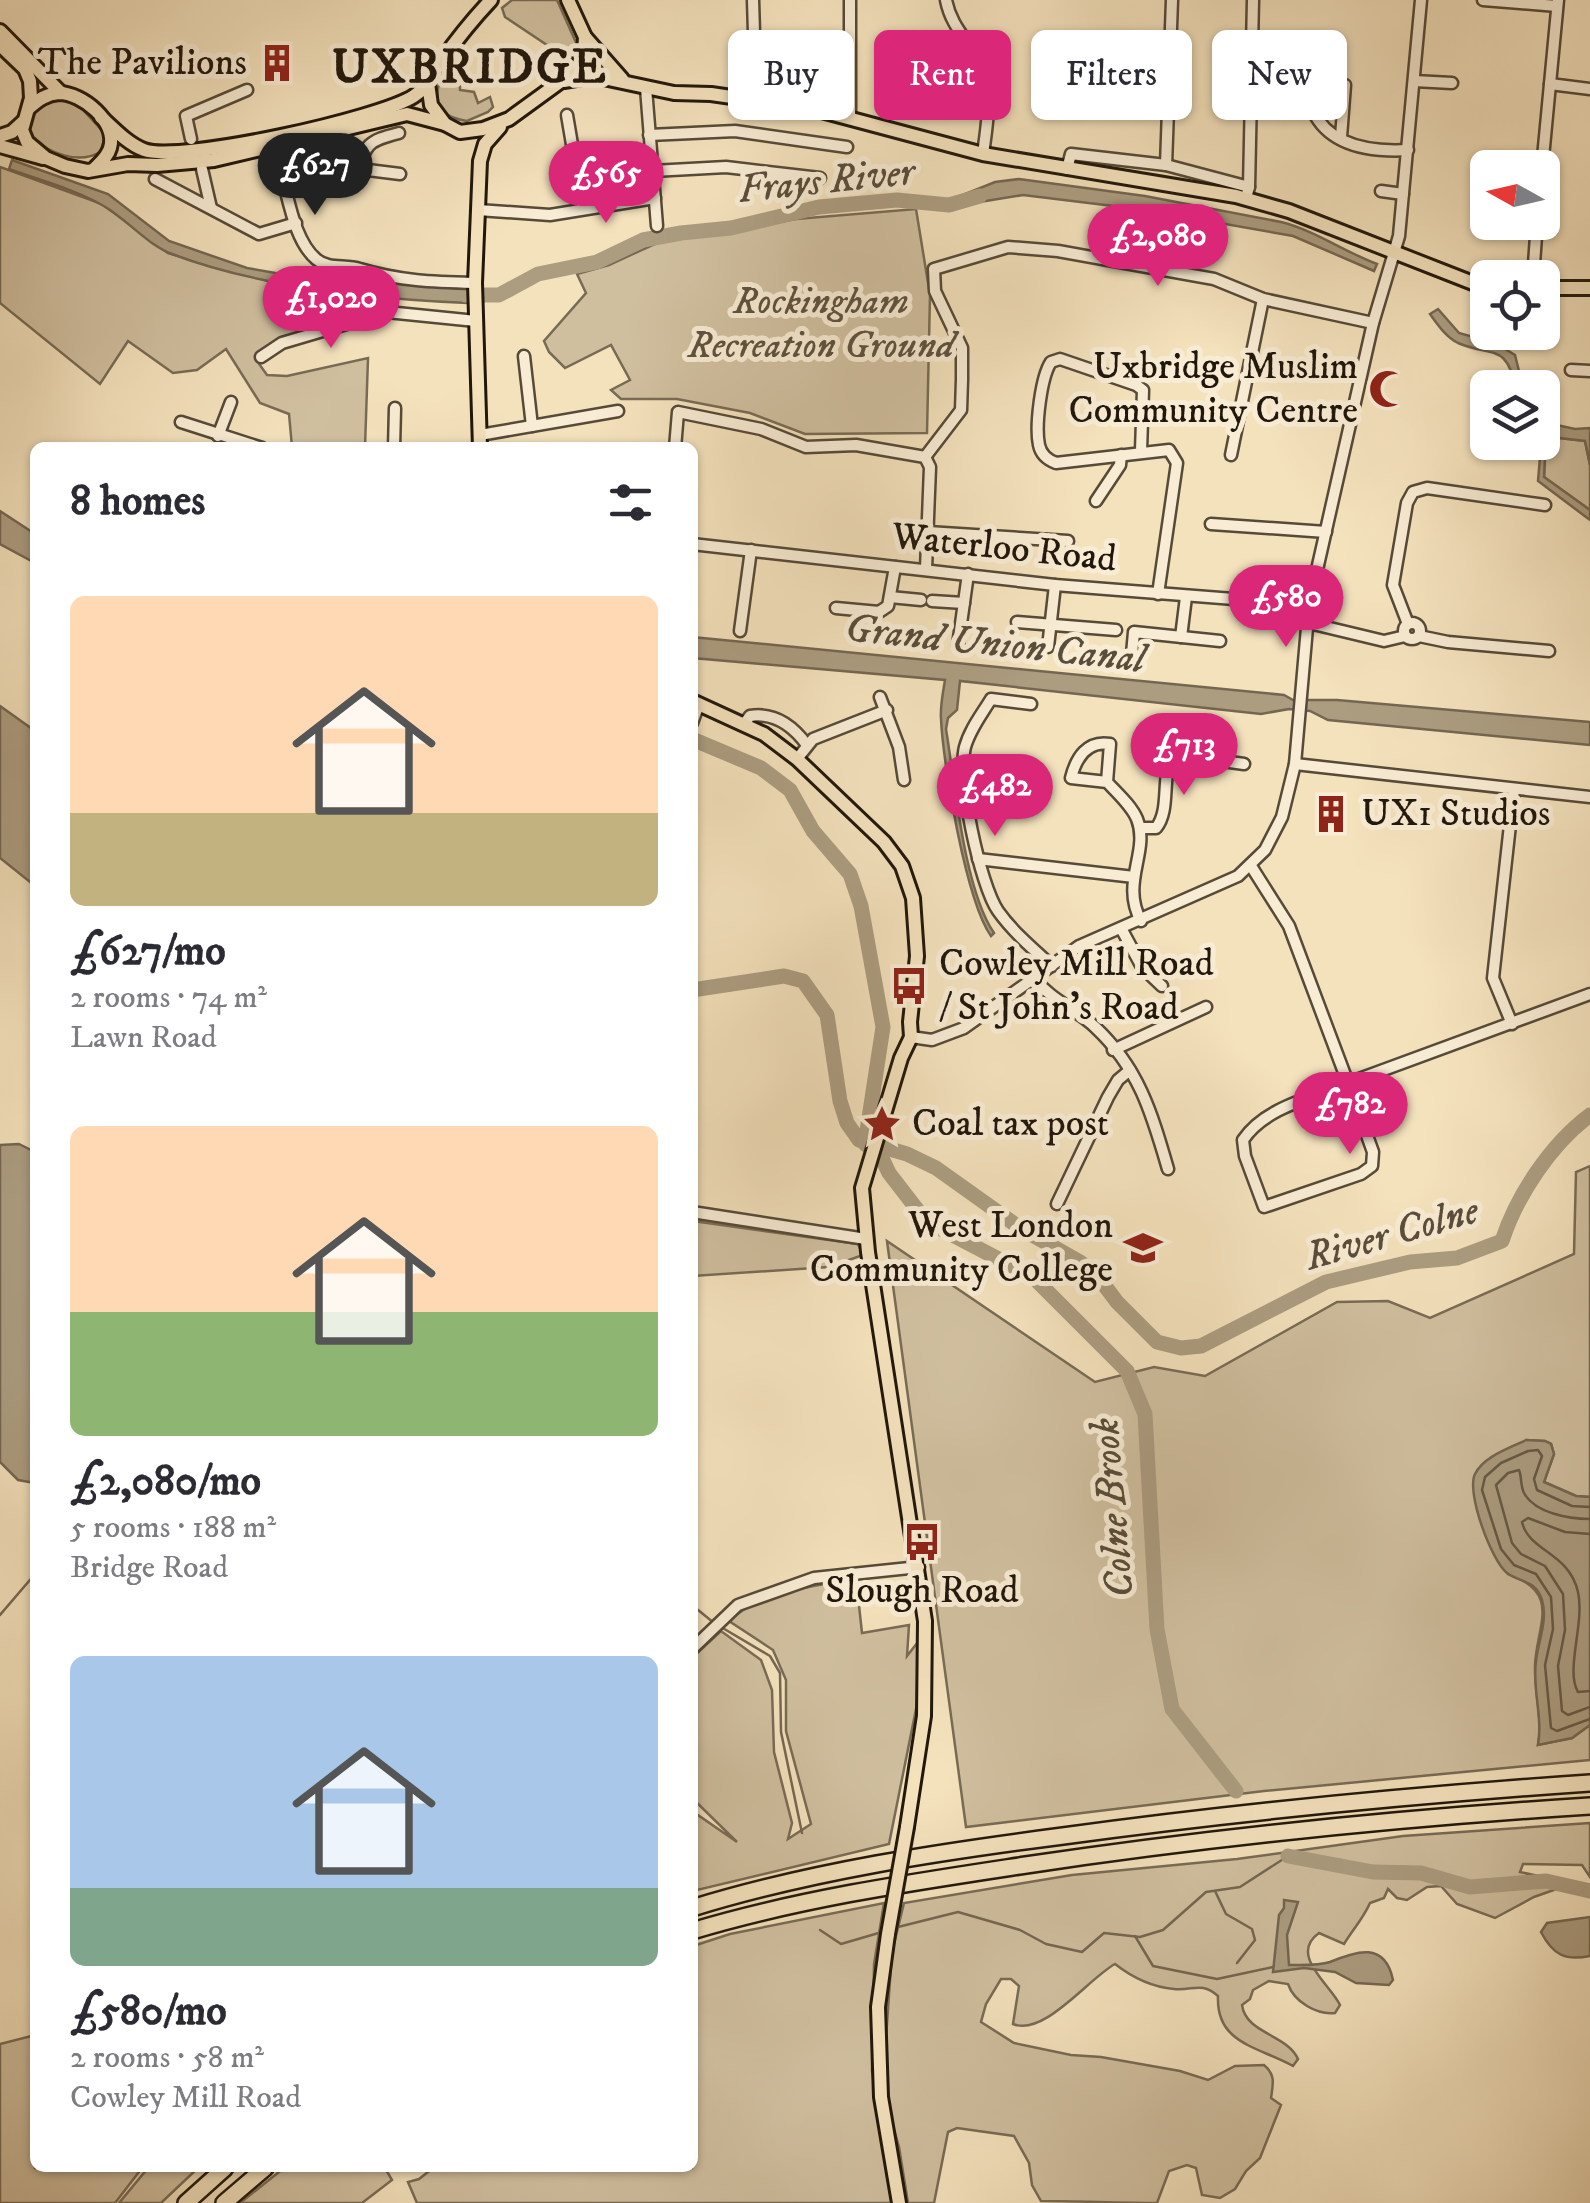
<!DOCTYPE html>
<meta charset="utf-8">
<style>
:root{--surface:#fff;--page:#f7f7f7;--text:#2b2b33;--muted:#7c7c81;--accent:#db2777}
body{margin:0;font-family:"IM FELL DW Pica",serif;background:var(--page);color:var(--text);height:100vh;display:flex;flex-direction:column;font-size:38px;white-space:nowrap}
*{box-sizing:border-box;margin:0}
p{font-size:32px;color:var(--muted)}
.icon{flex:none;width:55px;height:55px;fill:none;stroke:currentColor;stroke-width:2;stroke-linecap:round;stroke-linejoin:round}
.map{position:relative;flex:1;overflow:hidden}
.panel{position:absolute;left:30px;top:442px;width:668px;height:1730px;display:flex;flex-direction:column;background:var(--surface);border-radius:15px;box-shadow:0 2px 8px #0004}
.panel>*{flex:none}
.hud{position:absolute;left:728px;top:30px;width:712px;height:90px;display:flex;gap:20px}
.needle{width:65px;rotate:278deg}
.controls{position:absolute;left:1470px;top:150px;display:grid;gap:20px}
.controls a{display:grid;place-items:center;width:90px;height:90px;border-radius:15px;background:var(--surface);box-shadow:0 2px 8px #0004;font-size:50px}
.price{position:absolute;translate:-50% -85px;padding:0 22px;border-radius:35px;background:var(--accent);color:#fff;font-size:32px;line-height:65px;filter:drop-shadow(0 2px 5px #0008)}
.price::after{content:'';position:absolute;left:50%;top:60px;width:30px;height:22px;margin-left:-15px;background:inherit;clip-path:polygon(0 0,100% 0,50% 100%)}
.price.current{background:#222;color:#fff}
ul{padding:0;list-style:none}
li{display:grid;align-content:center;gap:20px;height:530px;padding:0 40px}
li span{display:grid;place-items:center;height:310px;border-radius:15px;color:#555}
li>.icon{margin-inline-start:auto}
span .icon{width:180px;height:180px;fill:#fffc;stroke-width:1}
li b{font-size:42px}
h2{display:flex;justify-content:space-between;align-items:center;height:120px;padding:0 40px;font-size:42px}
.pill{padding:0 35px;border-radius:15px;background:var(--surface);box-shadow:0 2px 8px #0004;font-size:35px;line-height:90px}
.pill.current{background:var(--accent);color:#fff}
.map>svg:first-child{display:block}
.green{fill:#d0bf9f;stroke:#786b56;stroke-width:2.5}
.water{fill:#ac9d81;stroke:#746752;stroke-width:2.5}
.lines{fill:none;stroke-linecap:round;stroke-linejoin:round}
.shore{stroke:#665a46;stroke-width:2.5}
.stream{stroke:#746752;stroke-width:2.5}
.river{stroke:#ac9d81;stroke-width:15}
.minor-casing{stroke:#564a38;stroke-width:15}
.major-casing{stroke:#21170c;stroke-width:18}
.highway-casing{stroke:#21170c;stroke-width:20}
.minor{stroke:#f8ecd4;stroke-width:10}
.major{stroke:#f4e2bd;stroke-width:12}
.highway{stroke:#f4e2bd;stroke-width:15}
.major-bridge-casing{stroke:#21170c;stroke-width:18;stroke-linecap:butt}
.major-bridge{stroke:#f4e2bd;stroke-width:12}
.labels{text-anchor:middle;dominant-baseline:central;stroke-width:10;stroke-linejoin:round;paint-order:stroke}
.poi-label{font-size:38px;fill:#21170c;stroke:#f8ecd4;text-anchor:end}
.park-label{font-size:38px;font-style:italic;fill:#5e523f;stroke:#f8ecd4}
.street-label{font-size:38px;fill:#21170c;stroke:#f8ecd4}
.water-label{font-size:40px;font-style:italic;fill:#594d3b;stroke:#f8ecd4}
.district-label{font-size:48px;font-weight:bold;letter-spacing:2.5px;fill:#21170c;stroke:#f8ecd4}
</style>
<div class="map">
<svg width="1590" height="2203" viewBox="0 0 1590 2203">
<rect width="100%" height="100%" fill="#f4e2bd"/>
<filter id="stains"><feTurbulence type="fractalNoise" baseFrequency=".002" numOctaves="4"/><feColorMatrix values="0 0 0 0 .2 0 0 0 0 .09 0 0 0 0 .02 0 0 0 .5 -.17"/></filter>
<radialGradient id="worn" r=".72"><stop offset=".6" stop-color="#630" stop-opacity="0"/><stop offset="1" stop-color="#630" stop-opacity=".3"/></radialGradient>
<!-- green -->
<g class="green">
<path d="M512,0H557L578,47L577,55L568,59L505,17L502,8Z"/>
<path d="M461,52L453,79L460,84V90L474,92L478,103L490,97L493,107L488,112L467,121C420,115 437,74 461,52Z"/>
<path d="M47,98L73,99L106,135L100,152C79,165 48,153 31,137L29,116Z"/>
<path d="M0,167L102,204L168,253L286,286L379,296L375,318L311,333L257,361L267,375L287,376L368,358L365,447H292L289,414L260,403L226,349L197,370L173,373L128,341L100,384L0,303Z"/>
<path d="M916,209L930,295L927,433L805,434L750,413L677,399H621L611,390L630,380L611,345L565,368L549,352L544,341L586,293L577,274L609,265L657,243L796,219Z"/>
<path d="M1551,437L1585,441L1590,465V510L1544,477L1546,438Z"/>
<path d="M1590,1166V1497L1576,1496L1544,1482L1554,1454L1551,1444L1545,1441L1526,1440L1508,1574C1562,1593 1537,1624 1535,1665C1534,1692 1543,1718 1538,1745L1572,1738L1590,1725V1760L1264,1791L966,1827L887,1241L1095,1382L1154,1367L1205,1376L1337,1302L1388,1301L1430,1318L1574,1254L1576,1172Z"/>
<path d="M693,1221L858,1244L863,1255L829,1267L693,1276Z"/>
<path d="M856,1578L862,1633L909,1625L907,1656L918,1642L917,1704L889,1844L693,1891L692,1811L737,1842L693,1799V1657L721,1631L761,1660L772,1690L774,1752L792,1823L788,1839L811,1824L786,1731V1680L773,1650L729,1621C760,1591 814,1587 856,1578Z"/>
<path d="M1590,1823V1877L1582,1865L1523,1864L1520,1872L1566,1882L1565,1886L1534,1897L1495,1918L1457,1904L1441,1886L1427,1887L1407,1900L1397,1898L1388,1889L1384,1898L1370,1903C1363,1919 1353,1929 1344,1944L1319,1933C1288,1955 1331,1985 1340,2005L1335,2013C1317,2015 1294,2002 1288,1984L1269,1981L1253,1990L1250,1999L1242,2005C1246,2034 1287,2034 1298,2059L1293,2066C1256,2046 1216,2043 1218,1996C1201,1981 1193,1991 1174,1989C1151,1987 1133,1978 1115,1964C1089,1978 1044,2037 1013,2024L1019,1986L1011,1979H1001L986,2004L981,2022L1014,2043L1071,2055L1101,2057L1180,2071L1208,2080L1235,2066L1264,2065C1276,2075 1273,2084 1271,2098L1281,2105L1260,2158L1246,2171L1235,2189L1220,2198L1202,2195L1196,2168L1187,2165L1169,2171L1157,2203C1118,2203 1079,2201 1041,2201L1032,2185L1029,2163L1014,2136L957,2128L948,2132L934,2203H908L899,2147L888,2108L886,2038L892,1952L904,1903L1072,1875L1237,1859L1403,1836Z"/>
<path d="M884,1903L874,1964L872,2071L893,2203H417L408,2182L419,2179L433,2168H692L693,1946L730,1934Z"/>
<path d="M35,2035V2168H142L115,2203H0V2044Z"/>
<path d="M148,2168H198L161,2203H119Z"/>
<path d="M284,2168H385L392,2180L362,2203H240Z"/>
</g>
<!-- water -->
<g class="water">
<path d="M12,160L108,194L169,241L247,268L281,274L368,277L395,283L466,288L468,303C374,299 259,287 172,254C146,244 126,218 102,205C74,189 39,180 9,169Z"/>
<path d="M1019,179L1145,196L1281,222C1314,230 1345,252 1377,264L1374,271L1293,236L1146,210L1023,195L961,205L960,196L995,182Z"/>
<path d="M1438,309L1459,333L1497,344L1515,355L1523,387H1516C1505,342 1493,358 1458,343C1446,337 1438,325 1430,314Z"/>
<path d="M1543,422L1575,429L1590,428V465L1585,441L1551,437L1546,439L1544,477L1590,510V520L1538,481Z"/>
<path d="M0,511L35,534V563L0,544Z"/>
<path d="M692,637L1284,695L1293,700H1337L1590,722V745L1328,720L1310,711L1289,709L1261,714L960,681L957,710L948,718L946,729C955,783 964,889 994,933L991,936C966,901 943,764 941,719C940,706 943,693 945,680L693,658Z"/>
<path d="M0,706L35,731V886L0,858Z"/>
<path d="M19,1144L35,1152V1483L18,1480L0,1462V1145Z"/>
<path d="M1526,1440L1545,1441L1551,1444L1554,1454L1544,1482L1576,1496L1590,1497V1725L1572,1738L1538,1745C1543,1717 1532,1689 1536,1661C1538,1642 1548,1620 1542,1600C1535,1579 1520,1583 1507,1573C1491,1560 1466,1492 1475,1474C1484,1456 1510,1448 1526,1440Z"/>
<path d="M1284,1900L1298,1902L1287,1935L1289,1965C1301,1965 1318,1966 1330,1962C1356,1951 1385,1941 1393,1980L1389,1985L1356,1983L1335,1972L1304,1968L1273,1972L1279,1915L1284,1908Z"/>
<path d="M1590,1917V1956C1565,1961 1553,1955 1541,1932L1547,1923Z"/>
</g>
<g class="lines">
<!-- shore -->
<g class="shore">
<path d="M1590,1507L1572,1506L1537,1490L1534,1479L1542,1456L1538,1450L1528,1451L1501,1463L1485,1477L1482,1490L1501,1549L1514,1565L1536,1574L1551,1597L1553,1629L1545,1665L1551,1728L1557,1731L1590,1719"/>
<path d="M1590,1519C1569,1519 1535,1513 1524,1493C1520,1485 1522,1477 1519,1470L1508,1473L1496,1485L1512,1543L1521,1554L1545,1566L1563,1594L1565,1630L1558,1666L1562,1711L1568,1715L1590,1707"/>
<path d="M1590,1534L1565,1532L1528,1518L1522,1522C1529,1552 1569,1552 1578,1592C1585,1623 1565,1670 1578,1692L1590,1691"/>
</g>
<!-- stream -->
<g class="stream">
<path d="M692,1605L714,1623"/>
<path d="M0,1615L35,1574"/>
<path d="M721,1627L770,1656L780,1673L781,1732L802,1833"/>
<path d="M1215,1891L1226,1914L1252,1929L1255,1940L1237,1963"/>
<path d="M894,1928L958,1912L1020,1930L1046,1944L1082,1952L1104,1933L1140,1937L1163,1930L1206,1892L1240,1887L1288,1856"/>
<path d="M820,1930L841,1944L882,1932"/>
<path d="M1135,1936L1153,1966L1217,1979L1273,1967"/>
</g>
<!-- river -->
<g class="river">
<path d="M466,295H499L538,274L597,262L643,240L681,233L731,228L819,207L897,200L949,205L980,196"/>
<path d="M692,739L761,768L790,790L813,831L850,874L861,906L883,1027L865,1144L881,1156L889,1173L926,1221L1033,1277L1127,1371L1145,1414L1157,1629L1172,1709L1236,1791"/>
<path d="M692,990L784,976L803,981L827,1015L840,1101L847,1123L859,1140L907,1154L936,1168L1020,1228L1080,1262L1096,1274L1117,1302L1157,1342L1181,1348L1201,1346L1326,1282L1410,1262L1457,1258L1502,1241C1517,1195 1551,1144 1590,1115"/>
<path d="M1288,1856L1373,1872L1421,1873L1470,1887L1546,1881L1590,1891"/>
</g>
<!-- minor casing -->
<g class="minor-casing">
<g id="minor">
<path d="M753,0L756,99"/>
<path d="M850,0V116"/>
<path d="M946,0C951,26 967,39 979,61C994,89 987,124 983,154"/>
<path d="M1483,0L1557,6"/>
<path d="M1414,81L1452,83"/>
<path d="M1550,84L1590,89"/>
<path d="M646,88L657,226"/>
<path d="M567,115L583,209"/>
<path d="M649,135L735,131L847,147"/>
<path d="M1341,137L1345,85L1319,80L1316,84L1313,111C1330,147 1373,152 1408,150"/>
<path d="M191,139L186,116L247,90"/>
<path d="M1166,165L1172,0"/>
<path d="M1542,168L1558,0"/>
<path d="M202,169L211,208"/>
<path d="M1067,169L1071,154L1166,165L1249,187L1246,198"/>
<path d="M653,171L726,167L820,178"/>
<path d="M357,174C366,143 368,141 399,133"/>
<path d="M400,174L368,170L349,176H336L297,158L284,164L281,173C289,199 294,240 316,259C329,270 345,264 360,269C400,281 433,282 475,283"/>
<path d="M155,179L259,234L296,223"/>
<path d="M1249,187L1253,0"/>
<path d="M1381,191L1403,194"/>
<path d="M478,210L550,215L655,198"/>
<path d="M1533,278L1537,222"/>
<path d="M524,356L532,426"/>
<path d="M261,357L282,343L387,312L476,321"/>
<path d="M1571,370L1590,371"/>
<path d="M181,422L262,448"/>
<path d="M480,435L618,411"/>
<path d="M218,436L231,402"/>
<path d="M394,448L395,408"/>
<path d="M675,448L678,412L761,429L806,447L856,445L925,457L930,467L926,569"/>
<path d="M1141,451L1143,390L1136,385L1060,359L1051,362C1041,377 1035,426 1039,445C1041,455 1048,460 1056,463L1169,450L1177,463L1158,594"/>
<path d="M1231,455L1263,299"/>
<path d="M925,457L961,410L962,380V348L935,291L934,269L1008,247L1058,251L1214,279L1263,299L1373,323"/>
<path d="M1096,501L1120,465L1121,455"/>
<path d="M1211,524L1326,532"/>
<path d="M928,532L1068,541"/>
<path d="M692,544L1055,585L1309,605"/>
<path d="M890,597L921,600"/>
<path d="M932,601L964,603"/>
<path d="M836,608L879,612L888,606L895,567"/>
<path d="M1017,622L1116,630"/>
<circle cx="1412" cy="631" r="8"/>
<path d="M1309,623L1384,641L1405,636"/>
<path d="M1408,624L1393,585L1407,503L1413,492L1427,488L1545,505"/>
<path d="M740,631L751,550"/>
<path d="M1419,636L1448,642L1549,651"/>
<path d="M1181,637L1186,597"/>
<path d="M958,645L968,574"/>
<path d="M1048,647L1055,585"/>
<path d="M1131,665L1134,632L1220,641"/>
<path d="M880,697L899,747L904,780"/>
<path d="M1031,704L991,699C982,714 970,729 965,747C957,777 980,885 998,911C1013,932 1033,949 1052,966"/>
<path d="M692,723L699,704"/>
<path d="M744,724L750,716C775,712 793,726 807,745"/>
<path d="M797,759L813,739L887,710"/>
<path d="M1295,764L1590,797"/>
<path d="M1107,782L1110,744C1087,740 1076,758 1071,778L1107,782C1117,793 1131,805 1137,819C1150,852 1120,882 1141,921"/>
<path d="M1140,828H1156C1170,811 1162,781 1170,760L1180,755L1244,764"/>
<path d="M978,859L1134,877"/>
<path d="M1251,866L1289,926L1348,1083L1590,994"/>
<path d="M1122,930L1142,967L1162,986"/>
<path d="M1035,979C1051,1000 1076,1009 1095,1027C1139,1068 1152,1114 1168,1169"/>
<path d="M1512,1024L1493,978L1514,789"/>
<path d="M911,1037L932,1040L964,1028L1079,946L1238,876L1265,850L1282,817L1295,764L1309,605L1373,323L1399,236L1421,0"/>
<path d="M1113,1050L1206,1007"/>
<path d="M1348,1083L1373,1152L1372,1166L1361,1174L1264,1207L1245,1156L1243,1140C1265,1107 1312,1098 1348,1083Z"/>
<path d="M1057,1204L1108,1097L1118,1080L1130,1070"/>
<path d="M692,1212L866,1239"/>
<path d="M692,1649L738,1605L814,1578L919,1567"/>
</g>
</g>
<!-- major casing -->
<g class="major-casing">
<g id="major">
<path d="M568,0L585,37L622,79"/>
<path d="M0,31L61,93"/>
<path d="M0,45L25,69L30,81L31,98L22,130L27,142L46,158L65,166L88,171L128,164L157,165L214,160L407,114L445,124L460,132L483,129L509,119L575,71L584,54L585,37"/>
<path d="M564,81L594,76L674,93L711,94L814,109L983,154L1236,196L1289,211L1473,283L1488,285"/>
<path d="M428,83L431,105L445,124"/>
<path d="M29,108C38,100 46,94 59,93C82,93 118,122 110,148C108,156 101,162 95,168"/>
<path d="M101,117C114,129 128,144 144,150C181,163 381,118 414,96C428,87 433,72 442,60C457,39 474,18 491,0"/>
<path d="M0,136L12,132L23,122"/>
<path d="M0,146L43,158"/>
<path d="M1542,288H1590"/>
<path d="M480,448L475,283L480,161L485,144L500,127"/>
<path d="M692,701L764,734L797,759L884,842L902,866L913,898L917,956L910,1022L911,1037L901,1058L862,1188L868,1252L925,1621L924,1716L907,1827"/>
<path d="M888,1934L878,2007L881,2097L899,2203"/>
</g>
</g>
<!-- highway casing -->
<g class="highway-casing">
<g id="highway">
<path d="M692,1908C812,1871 939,1852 1063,1836C1238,1812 1414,1795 1590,1783"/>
<path d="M692,1931C802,1898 914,1882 1026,1865C1213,1837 1401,1818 1590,1806"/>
<path d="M186,2203L225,2168"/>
<path d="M224,2203L265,2168"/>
</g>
</g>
<!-- minor -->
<use href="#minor" class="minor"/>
<!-- major -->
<use href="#major" class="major"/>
<!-- highway -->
<use href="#highway" class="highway"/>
<!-- major-bridge casing -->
<g class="major-bridge-casing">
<path id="major-bridge" d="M888,1934L907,1827"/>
</g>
<!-- major-bridge -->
<use href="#major-bridge" class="major-bridge"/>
</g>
<!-- icons -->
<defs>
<g id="building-bare" transform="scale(3)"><path d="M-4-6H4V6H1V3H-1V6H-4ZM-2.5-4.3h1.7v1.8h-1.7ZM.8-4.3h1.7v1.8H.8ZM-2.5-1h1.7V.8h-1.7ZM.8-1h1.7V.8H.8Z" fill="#8f2418" stroke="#f8ecd4" stroke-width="2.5" paint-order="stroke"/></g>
<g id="mosque-bare" transform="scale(3)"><path d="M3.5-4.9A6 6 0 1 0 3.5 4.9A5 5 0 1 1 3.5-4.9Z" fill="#8f2418" stroke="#f8ecd4" stroke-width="2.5" paint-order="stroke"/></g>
<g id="bus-bare" transform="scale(3)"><path d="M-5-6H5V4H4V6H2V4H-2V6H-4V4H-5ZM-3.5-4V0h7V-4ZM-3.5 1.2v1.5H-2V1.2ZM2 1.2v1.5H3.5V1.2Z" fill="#8f2418" stroke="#f8ecd4" stroke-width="2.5" paint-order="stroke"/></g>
<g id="sight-bare" transform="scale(3)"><path d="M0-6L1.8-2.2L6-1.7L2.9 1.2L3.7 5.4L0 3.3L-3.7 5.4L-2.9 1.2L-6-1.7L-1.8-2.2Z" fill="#8f2418" stroke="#f8ecd4" stroke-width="2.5" paint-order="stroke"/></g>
<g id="school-bare" transform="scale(3)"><path d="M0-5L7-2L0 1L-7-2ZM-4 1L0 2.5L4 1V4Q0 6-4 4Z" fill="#8f2418" stroke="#f8ecd4" stroke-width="2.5" paint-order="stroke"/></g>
</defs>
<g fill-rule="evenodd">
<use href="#building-bare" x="277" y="63"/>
<use href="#mosque-bare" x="1388" y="389"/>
<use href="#building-bare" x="1331" y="814"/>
<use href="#bus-bare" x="909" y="986"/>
<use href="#sight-bare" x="882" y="1124"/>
<use href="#school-bare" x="1143" y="1248"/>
<use href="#bus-bare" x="922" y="1542"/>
</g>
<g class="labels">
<!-- poi labels -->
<g class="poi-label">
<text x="247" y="63">The Pavilions</text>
<text x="1358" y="367">Uxbridge Muslim<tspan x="1358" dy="44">Community Centre</tspan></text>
<text x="1361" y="814" text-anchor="start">UX1 Studios</text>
<text x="939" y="964" text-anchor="start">Cowley Mill Road<tspan x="939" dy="44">/ St John's Road</tspan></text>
<text x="912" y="1124" text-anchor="start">Coal tax post</text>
<text x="1113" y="1226">West London<tspan x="1113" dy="44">Community College</tspan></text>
<text x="922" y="1591" text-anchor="middle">Slough Road</text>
</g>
<!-- park labels -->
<g class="park-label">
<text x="821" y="302">Rockingham<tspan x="821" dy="44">Recreation Ground</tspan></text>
</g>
<!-- street labels -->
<g class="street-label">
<text transform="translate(1004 548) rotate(6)">Waterloo Road</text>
</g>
<!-- water labels -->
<g class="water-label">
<text transform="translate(826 182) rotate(-6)">Frays River</text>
<text transform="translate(995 645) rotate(6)">Grand Union Canal</text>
<text transform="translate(1392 1235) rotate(-16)">River Colne</text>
<text transform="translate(1114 1508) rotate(-95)">Colne Brook</text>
</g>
<!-- district labels -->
<g class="district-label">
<text x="470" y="68">UXBRIDGE</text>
</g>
</g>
<rect width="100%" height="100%" filter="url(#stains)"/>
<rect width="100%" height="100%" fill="url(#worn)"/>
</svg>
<div class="controls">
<a><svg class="needle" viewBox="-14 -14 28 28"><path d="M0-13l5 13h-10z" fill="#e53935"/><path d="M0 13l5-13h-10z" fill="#7c7c81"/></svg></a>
<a><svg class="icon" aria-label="locate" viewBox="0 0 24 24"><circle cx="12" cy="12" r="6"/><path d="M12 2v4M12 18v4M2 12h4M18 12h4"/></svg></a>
<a><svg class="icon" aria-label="layers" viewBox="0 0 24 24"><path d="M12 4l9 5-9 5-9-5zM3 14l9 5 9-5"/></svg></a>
</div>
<b class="price current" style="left:315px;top:218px">£627</b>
<b class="price" style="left:606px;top:226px">£565</b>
<b class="price" style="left:1158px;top:289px">£2,080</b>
<b class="price" style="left:331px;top:351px">£1,020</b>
<b class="price" style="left:1286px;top:650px">£580</b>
<b class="price" style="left:1184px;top:798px">£713</b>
<b class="price" style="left:995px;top:839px">£482</b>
<b class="price" style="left:1350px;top:1157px">£782</b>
<div class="hud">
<a class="pill">Buy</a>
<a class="pill current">Rent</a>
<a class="pill">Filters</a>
<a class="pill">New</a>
</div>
<section class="panel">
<h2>8 homes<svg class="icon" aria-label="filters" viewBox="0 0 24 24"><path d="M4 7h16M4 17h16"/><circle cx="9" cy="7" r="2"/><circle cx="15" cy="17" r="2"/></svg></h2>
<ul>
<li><span style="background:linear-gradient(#ffd9b3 70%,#c2b280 0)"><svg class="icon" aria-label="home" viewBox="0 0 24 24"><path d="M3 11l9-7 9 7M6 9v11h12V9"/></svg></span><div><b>£627/mo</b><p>2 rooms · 74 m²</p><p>Lawn Road</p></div></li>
<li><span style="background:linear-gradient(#ffd9b3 60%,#8fb573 0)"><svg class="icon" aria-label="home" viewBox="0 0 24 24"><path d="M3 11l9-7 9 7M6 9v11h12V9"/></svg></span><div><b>£2,080/mo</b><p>5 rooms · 188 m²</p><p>Bridge Road</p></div></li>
<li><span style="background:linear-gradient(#a9c7e8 75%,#7fa58c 0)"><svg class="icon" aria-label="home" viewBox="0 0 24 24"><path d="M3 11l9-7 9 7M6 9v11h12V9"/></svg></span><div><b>£580/mo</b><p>2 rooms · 58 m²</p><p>Cowley Mill Road</p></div></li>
</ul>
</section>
</div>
